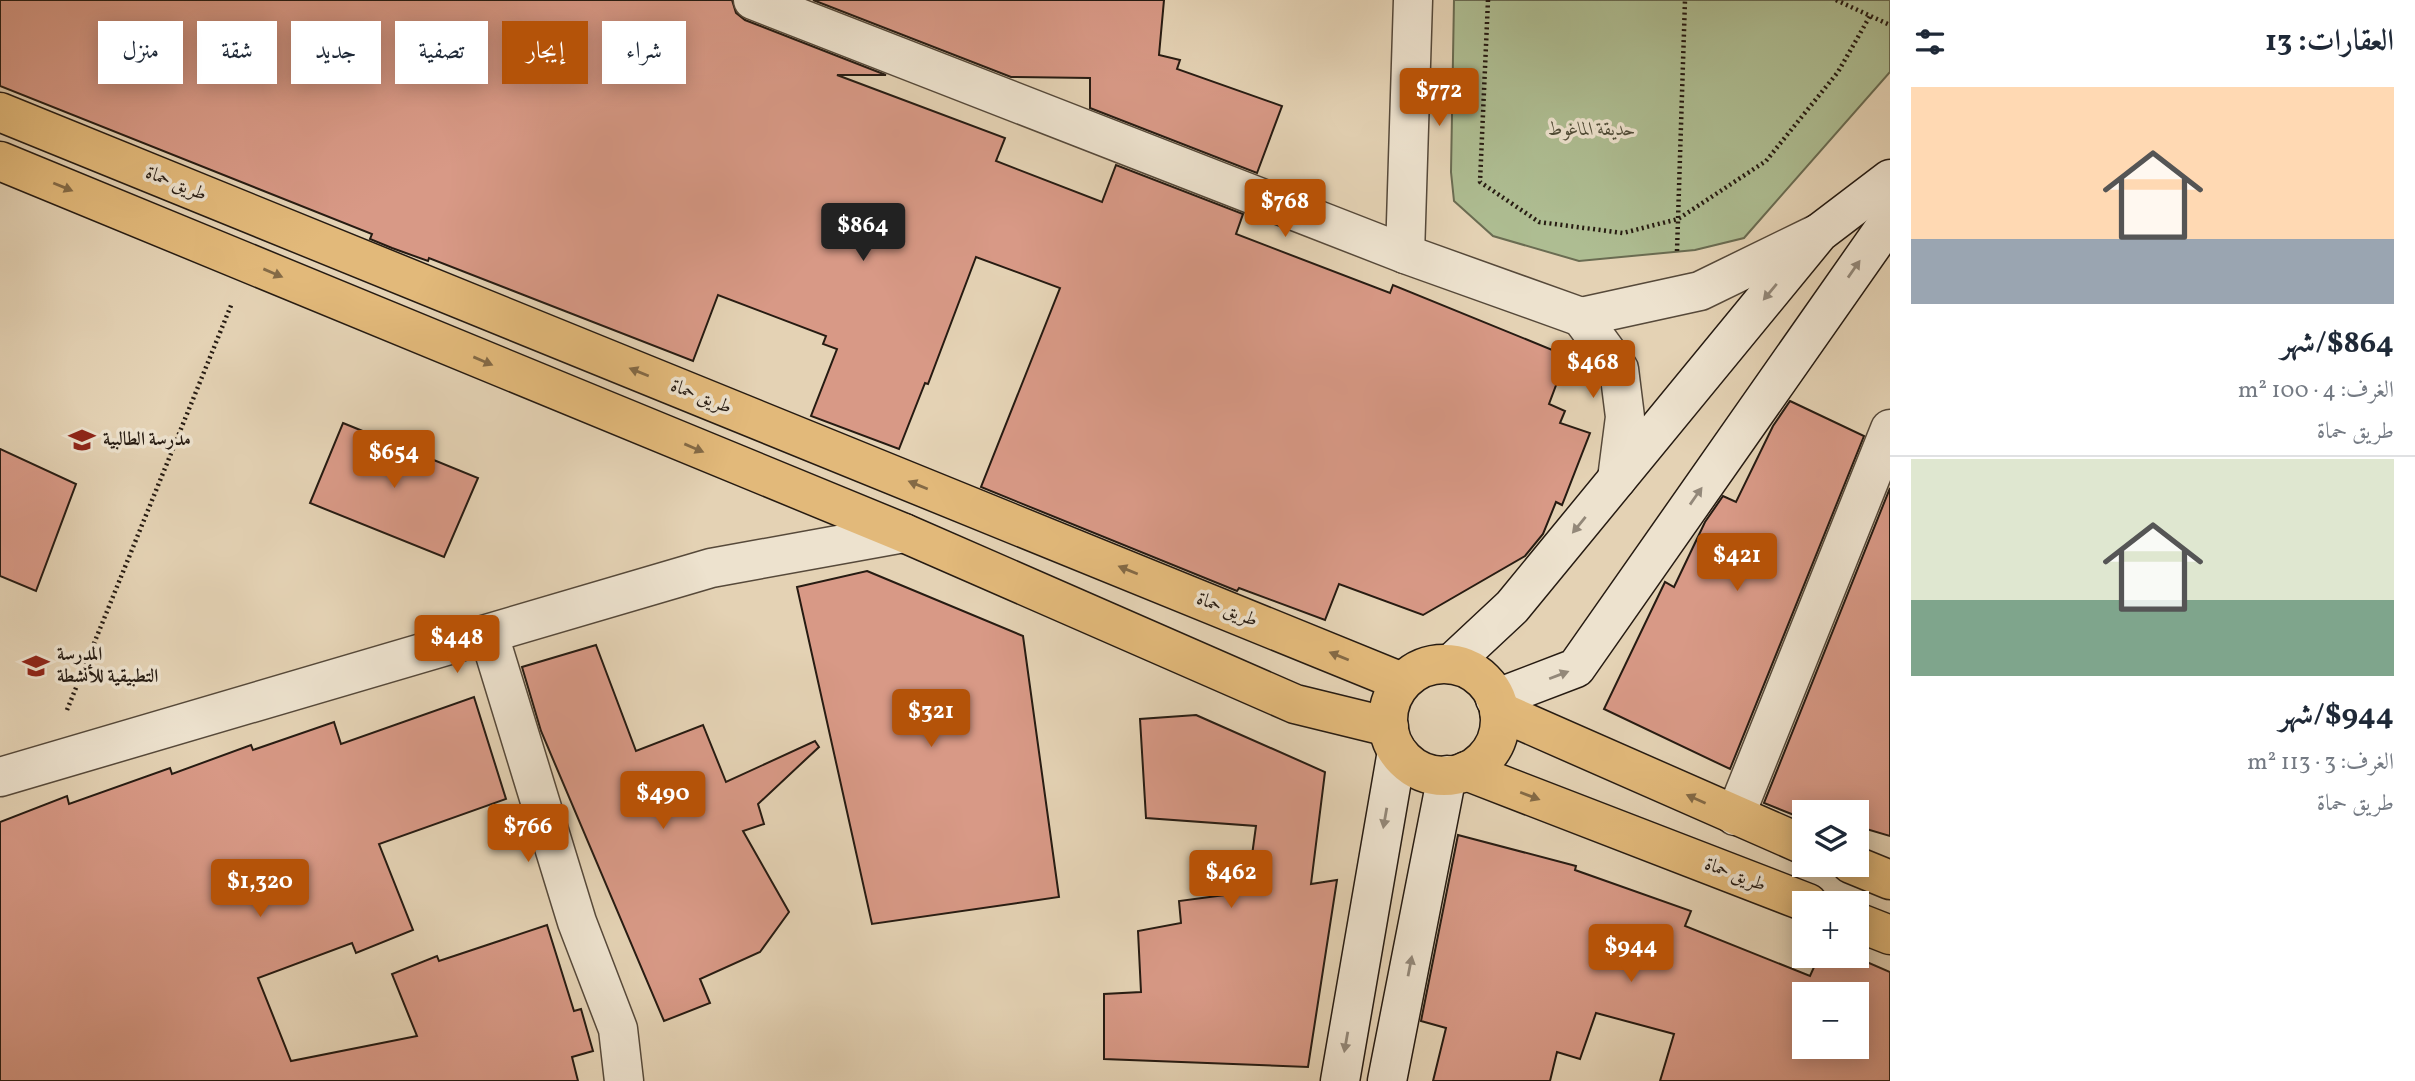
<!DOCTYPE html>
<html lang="ar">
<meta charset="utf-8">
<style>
:root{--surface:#fff;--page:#f6f6f7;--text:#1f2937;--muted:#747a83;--line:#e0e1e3;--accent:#b45309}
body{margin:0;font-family:Vollkorn,Amiri,serif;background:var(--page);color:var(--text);direction:rtl;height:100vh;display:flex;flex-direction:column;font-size:26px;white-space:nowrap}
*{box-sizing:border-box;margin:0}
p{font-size:23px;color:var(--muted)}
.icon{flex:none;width:38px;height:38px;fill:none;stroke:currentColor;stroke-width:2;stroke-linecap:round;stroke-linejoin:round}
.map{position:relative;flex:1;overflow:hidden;direction:ltr}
.drawer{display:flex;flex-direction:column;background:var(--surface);width:525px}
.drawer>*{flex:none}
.guide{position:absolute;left:21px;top:21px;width:665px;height:63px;direction:rtl;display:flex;gap:14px}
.tools{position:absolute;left:1792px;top:800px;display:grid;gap:14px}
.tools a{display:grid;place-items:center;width:77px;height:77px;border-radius:0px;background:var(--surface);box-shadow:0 4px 18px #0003;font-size:35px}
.price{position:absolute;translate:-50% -60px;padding:0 16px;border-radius:7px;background:var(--accent);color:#fff;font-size:23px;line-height:46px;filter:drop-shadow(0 2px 4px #0008)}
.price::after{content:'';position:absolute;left:50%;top:42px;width:21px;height:16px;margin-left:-10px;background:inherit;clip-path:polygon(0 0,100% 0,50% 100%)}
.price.on{background:#222;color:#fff}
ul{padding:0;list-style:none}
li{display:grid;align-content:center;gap:14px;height:371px;padding:0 21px}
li+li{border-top:2px solid var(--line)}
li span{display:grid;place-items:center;height:217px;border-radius:0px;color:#555}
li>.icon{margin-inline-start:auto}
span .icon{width:126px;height:126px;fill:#fffc;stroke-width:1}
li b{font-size:30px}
h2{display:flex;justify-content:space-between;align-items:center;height:84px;padding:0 21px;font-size:30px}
.pill{padding:0 24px;border-radius:0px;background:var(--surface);box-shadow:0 4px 18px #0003;font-size:24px;line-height:63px}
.pill.on{background:var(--accent);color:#fff}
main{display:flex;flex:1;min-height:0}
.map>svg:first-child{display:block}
.green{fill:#aebd92;stroke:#6a6c52;stroke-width:2}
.building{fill:#d89986;stroke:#261b12;stroke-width:2;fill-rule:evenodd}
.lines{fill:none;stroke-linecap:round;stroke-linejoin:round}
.street-casing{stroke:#56493a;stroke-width:41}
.secondary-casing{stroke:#261b12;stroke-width:41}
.primary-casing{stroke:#261b12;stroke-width:41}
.path{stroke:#261b12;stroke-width:4.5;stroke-dasharray:2 3.5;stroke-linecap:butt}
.street{stroke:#ede2ce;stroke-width:38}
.secondary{stroke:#ede2ce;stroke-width:38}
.primary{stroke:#e2b97a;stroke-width:38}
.oneway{fill:#846a46}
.oneway2{fill:#938879}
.labels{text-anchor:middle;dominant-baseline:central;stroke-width:7;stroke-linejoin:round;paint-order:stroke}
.park-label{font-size:19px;font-style:italic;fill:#4f4c38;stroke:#ede2ce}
.street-label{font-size:19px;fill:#261b12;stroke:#ede2ce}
.poi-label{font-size:19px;font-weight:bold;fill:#261b12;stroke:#ede2ce;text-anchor:start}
</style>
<main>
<section class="drawer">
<h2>العقارات: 13<svg class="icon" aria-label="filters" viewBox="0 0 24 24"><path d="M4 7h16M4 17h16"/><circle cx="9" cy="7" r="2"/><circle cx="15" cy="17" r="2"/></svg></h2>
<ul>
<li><span style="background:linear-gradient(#ffd9b3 70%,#9aa5b1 0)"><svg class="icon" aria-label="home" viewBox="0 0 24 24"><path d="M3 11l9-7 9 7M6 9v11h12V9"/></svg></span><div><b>$864/شهر</b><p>الغرف: 4 · 100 m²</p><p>طريق حماة</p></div></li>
<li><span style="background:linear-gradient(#dfe7d0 65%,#7fa58c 0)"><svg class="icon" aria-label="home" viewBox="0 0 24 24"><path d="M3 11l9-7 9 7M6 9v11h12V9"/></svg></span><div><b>$944/شهر</b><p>الغرف: 3 · 113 m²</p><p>طريق حماة</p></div></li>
</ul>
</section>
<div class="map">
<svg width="1890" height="1081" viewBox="0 0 1890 1081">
<rect width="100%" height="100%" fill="#e4d2b4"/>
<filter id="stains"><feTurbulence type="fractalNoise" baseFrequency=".00286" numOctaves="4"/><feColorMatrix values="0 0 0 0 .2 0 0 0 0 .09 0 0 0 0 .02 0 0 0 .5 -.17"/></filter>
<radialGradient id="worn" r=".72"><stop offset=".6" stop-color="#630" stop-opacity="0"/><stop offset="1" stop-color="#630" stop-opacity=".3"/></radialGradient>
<!-- green -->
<path class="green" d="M1454,0H1890V72L1744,238L1695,250L1579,261L1493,236L1454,201L1451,172Z"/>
<!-- building -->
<g class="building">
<path d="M0,0H732L736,13L745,20L886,75H837L1005,138L996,161L1102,202L1116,165L1243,214L1236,234L1390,293L1393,285L1567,356L1549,404L1565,411L1560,423L1590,433L1562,505L1556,502L1543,534L1525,556L1423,615L1339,584L1325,620L1239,588L1237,591L981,487L1060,288L976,257L928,384L925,383L899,449L811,416L837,349L823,344L826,336L718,295L693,361L429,258L428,261L392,248L370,239L372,234L0,86Z"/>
<path d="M813,0H1164L1159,55L1180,60L1177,69L1282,106L1257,173L1090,108V78L1011,77Z"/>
<path d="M1790,401L1864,436L1730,769L1604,709L1665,582L1674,587L1705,522L1723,496L1736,502L1773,426Z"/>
<path d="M343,423L478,478L444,557L310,503Z"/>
<path d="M0,449L76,484L36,591L0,576Z"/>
<path d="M1890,488V836L1863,828L1861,835L1857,834V812H1804V819L1764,803Z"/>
<path d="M867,571L1023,636L1059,897L872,924L797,587Z"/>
<path d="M596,645L636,751L703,725L726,782L815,741L819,747L758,804L764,824L743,831L789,912L760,952L700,979L710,1003L664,1021L541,731L522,667Z"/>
<path d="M474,697L506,799L379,844L413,930L356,953L352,943L258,978L291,1061L417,1036L392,974L437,956L439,961L547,925L574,1011L581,1009L593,1051L572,1057L578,1081H0V822L67,796L69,804L170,768L172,774L251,745L253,750L334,722L341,744Z"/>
<path d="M1196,715L1325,772L1311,884L1337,880L1308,1067L1104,1059V994L1141,992L1138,931L1181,923L1179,901L1247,892L1256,826L1146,818L1140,719Z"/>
<path d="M1458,835L1576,866L1575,870L1691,911L1685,926L1810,976L1819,956H1853L1890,972V1081H1660L1674,1034L1596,1013L1580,1059L1557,1052L1550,1081H1433L1446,1028L1421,1021ZM1804,994H1857V1046H1804Z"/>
</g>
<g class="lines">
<!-- street casing -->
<g class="street-casing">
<g id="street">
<path d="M753,0L1405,254L1581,317L1700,291L1819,233"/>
<path d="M1405,254L1413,0"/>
<path d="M1581,317L1619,369L1625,417L1617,479"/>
<path d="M489,635L577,922L618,1029L624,1081"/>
<path d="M0,777L711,568L904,533"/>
<path d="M1735,816L1890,429"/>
</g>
</g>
<!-- secondary casing -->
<g class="secondary-casing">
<g id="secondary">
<path d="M1451,664L1512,607L1819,233L1890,179"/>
<path d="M1495,699L1576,668L1890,220"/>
<path d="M1340,1081L1397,751"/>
<path d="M1387,1081L1447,775"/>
</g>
</g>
<!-- primary casing -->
<g class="primary-casing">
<g id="primary">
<path d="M0,112L1402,682"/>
<path d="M0,161L904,533L1295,704L1389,727"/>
<circle cx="1444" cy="720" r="56"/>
<path d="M1499,711L1804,845"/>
<path d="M1466,771L1808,903"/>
<path d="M1851,864L1890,880"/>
<path d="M1857,922L1890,935"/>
</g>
</g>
<!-- path -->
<g class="path">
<path d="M1488,0L1480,182L1539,222L1623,233L1678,219L1766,161L1838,72L1870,16"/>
<path d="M1836,0L1890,25"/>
<path d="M1677,251L1685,0"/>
<path d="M67,710L232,303"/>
</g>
<!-- street -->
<use href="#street" class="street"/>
<!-- secondary -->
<use href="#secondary" class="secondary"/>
<!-- primary -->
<use href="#primary" class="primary"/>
</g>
<!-- one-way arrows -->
<defs><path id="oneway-solid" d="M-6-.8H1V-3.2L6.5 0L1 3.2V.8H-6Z" transform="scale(1.75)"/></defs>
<g class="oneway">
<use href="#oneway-solid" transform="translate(63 187) rotate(22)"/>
<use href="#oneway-solid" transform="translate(273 273) rotate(23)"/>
<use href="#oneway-solid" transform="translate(483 361) rotate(23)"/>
<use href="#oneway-solid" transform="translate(639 372) rotate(-158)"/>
<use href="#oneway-solid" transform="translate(694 448) rotate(23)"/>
<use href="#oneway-solid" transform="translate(918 485) rotate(-158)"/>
<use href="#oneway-solid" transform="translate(1128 570) rotate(-158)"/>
<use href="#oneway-solid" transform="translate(1339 656) rotate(-158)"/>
<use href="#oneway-solid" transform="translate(1530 796) rotate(21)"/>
<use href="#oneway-solid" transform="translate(1696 799) rotate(-156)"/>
</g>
<g class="oneway2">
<use href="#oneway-solid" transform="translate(1854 269) rotate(-55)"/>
<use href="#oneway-solid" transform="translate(1770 292) rotate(130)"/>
<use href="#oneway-solid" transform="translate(1696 496) rotate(-55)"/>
<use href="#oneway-solid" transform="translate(1579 525) rotate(129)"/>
<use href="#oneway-solid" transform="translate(1559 675) rotate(-21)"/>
<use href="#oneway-solid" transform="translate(1385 818) rotate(100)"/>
<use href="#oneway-solid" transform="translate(1410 966) rotate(-79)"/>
<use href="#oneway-solid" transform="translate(1346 1042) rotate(100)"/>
</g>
<!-- icons -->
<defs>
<g id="school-bare" transform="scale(2.1)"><path d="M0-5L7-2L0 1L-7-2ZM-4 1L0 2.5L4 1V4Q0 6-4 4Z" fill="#8f2418" stroke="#ede2ce" stroke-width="2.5" paint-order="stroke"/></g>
</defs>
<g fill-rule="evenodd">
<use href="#school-bare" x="82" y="440"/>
<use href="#school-bare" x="36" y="666"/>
</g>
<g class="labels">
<!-- park labels -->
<g class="park-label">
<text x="1592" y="130">حديقة الماغوط</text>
</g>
<!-- street labels -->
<g class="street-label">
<text transform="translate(176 184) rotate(22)">طريق حماة</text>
<text transform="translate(701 397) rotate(22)">طريق حماة</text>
<text transform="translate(1227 610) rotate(22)">طريق حماة</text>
<text transform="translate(1735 875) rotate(21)">طريق حماة</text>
</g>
<!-- poi labels -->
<g class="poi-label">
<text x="103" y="440">مدرسة الطالبية</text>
<text x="57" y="655">المدرسة<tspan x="57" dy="22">التطبيقية للأنشطة</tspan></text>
</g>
</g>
<rect width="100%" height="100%" filter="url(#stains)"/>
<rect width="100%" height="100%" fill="url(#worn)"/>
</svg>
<div class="tools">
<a><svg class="icon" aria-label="layers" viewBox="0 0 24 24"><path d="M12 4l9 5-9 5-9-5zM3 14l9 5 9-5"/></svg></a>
<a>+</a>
<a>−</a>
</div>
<b class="price" style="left:1439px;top:128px">$772</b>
<b class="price" style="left:1285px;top:239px">$768</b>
<b class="price on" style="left:863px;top:263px">$864</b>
<b class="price" style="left:1593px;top:400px">$468</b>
<b class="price" style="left:394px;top:490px">$654</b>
<b class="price" style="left:1737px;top:593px">$421</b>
<b class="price" style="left:457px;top:675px">$448</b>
<b class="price" style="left:931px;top:749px">$321</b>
<b class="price" style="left:663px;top:831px">$490</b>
<b class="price" style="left:528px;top:864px">$766</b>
<b class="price" style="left:1231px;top:910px">$462</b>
<b class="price" style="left:260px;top:919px">$1,320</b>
<b class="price" style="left:1631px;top:984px">$944</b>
<div class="guide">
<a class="pill">شراء</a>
<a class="pill on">إيجار</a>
<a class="pill">تصفية</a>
<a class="pill">جديد</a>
<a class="pill">شقة</a>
<a class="pill">منزل</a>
</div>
</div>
</main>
